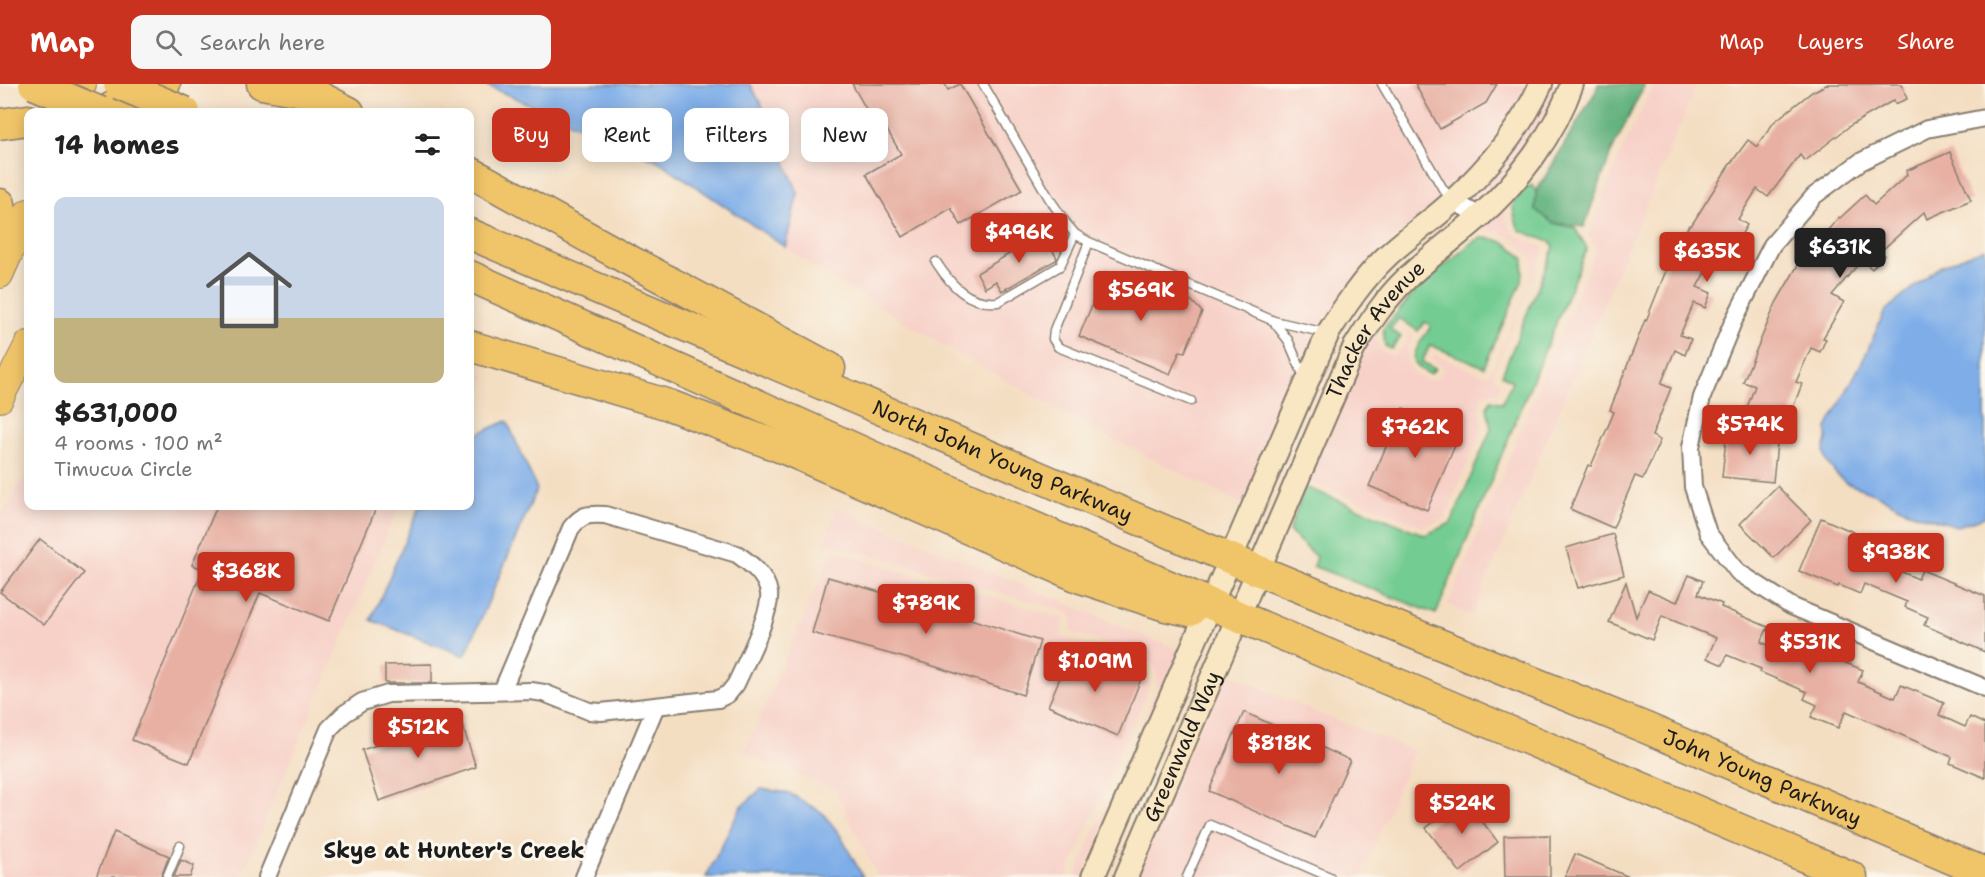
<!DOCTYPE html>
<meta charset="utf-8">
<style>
:root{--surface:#fff;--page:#f6f6f6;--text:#222;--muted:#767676;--accent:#c8321e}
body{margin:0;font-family:"Shantell Sans",sans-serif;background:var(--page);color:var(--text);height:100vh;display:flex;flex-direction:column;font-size:22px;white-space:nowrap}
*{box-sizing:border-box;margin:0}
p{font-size:20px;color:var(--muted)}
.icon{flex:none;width:33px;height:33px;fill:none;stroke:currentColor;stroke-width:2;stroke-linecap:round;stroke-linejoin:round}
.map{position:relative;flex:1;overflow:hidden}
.details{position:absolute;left:24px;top:24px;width:450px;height:402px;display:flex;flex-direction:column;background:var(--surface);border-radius:12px;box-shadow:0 3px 15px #0003}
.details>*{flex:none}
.guide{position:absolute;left:492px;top:24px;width:570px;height:54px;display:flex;gap:12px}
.price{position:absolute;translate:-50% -51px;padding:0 14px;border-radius:6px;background:var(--accent);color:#fff;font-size:20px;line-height:39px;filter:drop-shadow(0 2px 3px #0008)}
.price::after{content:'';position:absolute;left:50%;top:36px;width:18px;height:14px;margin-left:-9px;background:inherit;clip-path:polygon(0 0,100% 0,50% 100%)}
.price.on{background:#222;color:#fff}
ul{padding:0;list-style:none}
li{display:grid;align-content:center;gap:12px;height:318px;padding:0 30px}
li span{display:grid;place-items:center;height:186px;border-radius:12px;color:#555}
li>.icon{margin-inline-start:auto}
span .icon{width:108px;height:108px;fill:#fffc;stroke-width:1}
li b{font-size:26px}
h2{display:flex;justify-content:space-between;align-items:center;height:72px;padding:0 30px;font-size:26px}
.tag{padding:0 21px;border-radius:12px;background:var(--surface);box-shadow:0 3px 15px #0003;font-size:21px;line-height:54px}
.tag.on{background:var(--accent);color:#fff}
header{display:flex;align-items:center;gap:36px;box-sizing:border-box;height:84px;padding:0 30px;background:var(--accent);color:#fff}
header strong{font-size:28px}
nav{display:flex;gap:33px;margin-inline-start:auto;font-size:21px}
.search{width:420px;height:54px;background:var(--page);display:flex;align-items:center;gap:15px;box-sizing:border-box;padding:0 21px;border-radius:12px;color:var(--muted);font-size:22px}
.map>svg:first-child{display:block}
.built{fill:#f7d1c8}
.green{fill:#73cc92;stroke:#487457;stroke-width:1.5}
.forest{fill:#5eb07c;stroke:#3d664c;stroke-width:1.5}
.water{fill:#7eade8;stroke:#4d6482;stroke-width:1.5}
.building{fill:#e7b0a3}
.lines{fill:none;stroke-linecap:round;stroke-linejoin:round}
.lane-casing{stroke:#887d6f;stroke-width:11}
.street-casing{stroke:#887d6f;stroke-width:20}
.secondary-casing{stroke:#887d6f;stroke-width:26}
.primary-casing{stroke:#887d6f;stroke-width:28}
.highway-casing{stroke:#887d6f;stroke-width:33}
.lane{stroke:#fff;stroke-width:8}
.street{stroke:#fff;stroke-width:16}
.secondary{stroke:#f9e7c3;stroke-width:22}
.primary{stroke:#f0c469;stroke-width:26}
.highway{stroke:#f0c469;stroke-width:30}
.highway-bridge-casing{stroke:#887d6f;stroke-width:33;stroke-linecap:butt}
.highway-bridge{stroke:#f0c469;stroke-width:30}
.labels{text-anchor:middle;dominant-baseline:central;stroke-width:6;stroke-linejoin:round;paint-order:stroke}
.street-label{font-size:21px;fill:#1c1c1c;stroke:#fbf7ec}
.neighbourhood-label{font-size:22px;font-weight:bold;fill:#1c1c1c;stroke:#fbf7ec}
</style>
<header>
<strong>Map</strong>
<div class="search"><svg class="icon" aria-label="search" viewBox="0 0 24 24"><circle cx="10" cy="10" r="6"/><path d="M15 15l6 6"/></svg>Search here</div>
<nav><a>Map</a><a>Layers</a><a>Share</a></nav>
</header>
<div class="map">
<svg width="1985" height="793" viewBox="0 0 1985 793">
<rect width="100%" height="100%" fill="#fbf7ec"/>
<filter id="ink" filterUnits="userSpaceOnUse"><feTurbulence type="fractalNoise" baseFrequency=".0167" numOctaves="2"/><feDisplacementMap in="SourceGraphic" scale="12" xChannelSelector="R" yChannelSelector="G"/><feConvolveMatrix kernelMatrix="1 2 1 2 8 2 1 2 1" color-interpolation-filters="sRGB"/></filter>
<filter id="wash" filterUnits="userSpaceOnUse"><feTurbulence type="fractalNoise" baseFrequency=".008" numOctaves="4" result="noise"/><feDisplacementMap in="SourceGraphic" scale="24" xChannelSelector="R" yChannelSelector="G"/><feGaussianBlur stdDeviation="1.35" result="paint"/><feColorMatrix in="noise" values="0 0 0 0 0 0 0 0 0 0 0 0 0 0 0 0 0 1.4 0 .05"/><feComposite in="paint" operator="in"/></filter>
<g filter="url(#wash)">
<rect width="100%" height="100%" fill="#f4dec2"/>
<!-- built -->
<g class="built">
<path d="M750,0H1530L1489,67L1445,112L1380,167L1243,421L1107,352L958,270L820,187L785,163L798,109L764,25Z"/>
<path d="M1551,0H1562L1534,57L1505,93L1477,121L1468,116Z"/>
<path d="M1654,0H1697L1472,532L1448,521L1595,167V162L1587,150L1591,146L1619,72Z"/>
<path d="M1505,119L1506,135L1513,150L1545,164L1494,288L1495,294L1502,299L1497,310L1491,308L1483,312L1480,324L1483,343L1445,434L1424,443L1306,396L1350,294L1376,247L1378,264L1388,271L1397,270L1408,256L1407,249L1401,244L1414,252L1408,263L1407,277L1413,289L1428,296L1436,295L1443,286L1442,282L1432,275L1434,270L1481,290H1488L1491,287L1529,201L1532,174L1512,153L1488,146L1480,147Z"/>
<path d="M470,285L485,291L474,322L470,323Z"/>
<path d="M28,386V422H399L241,793H0V433Z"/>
<path d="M836,423L1180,567L1083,793H1075L1157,605L1156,586L1153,580L1144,574L1070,547L1073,535L1067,528L834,460L826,462L822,470Z"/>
<path d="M832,467L1065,535L1061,552L1142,581L1148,586L1150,601L1066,793H878L835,706L744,669Z"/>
<path d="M1224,587L1311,626L1414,667L1361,793H1136Z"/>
</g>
<!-- green -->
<g class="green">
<path d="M1532,101L1536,108L1535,125L1553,139L1575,144L1587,164L1436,530L1313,482L1316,473L1289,447L1305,403L1425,451L1451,439L1491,345L1487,323L1491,316L1502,319L1512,297L1502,291L1554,163L1550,158L1519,146C1510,123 1509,113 1532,101Z"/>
<path d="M1481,154C1502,154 1510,161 1524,175L1522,197L1484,283L1430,261L1422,278L1435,285L1430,290C1400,278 1420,260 1431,242L1425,238L1418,247L1399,234L1390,245L1401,253L1391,265L1385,262L1383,245L1420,202L1474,157Z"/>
</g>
<!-- forest -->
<path class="forest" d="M1598,0H1645L1611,69L1584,143L1553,139L1535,125L1536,108L1596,7Z"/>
<!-- water -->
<g class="water">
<path d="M483,0H750L764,25L798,109L785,163L658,77Z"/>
<path d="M1985,164V433L1957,442L1909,428L1876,410L1846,399L1836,390L1826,377L1824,366L1827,355V344L1864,274L1885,227L1939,183Z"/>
<path d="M507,337L537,405L465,572L371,536L420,422H470V353Z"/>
<path d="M761,705L789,709L823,729L840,751L863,793H706L741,723Z"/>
</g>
<g id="blocks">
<!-- building -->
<g class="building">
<path d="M852,0H945L948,6L960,0L1022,106L961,141L951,124L903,153L866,90L901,70L886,44L879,48Z"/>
<path d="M1415,0H1497L1486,19L1440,45Z"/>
<path d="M1828,0H1902L1907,15L1895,20L1894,16L1851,41L1805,77L1800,71L1768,113L1757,105L1738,135L1747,141L1724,180L1713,174L1697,203L1711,209L1705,224L1694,219L1680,251L1691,255L1685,271L1675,266L1661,300L1671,304L1652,352L1660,356L1643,395L1635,392L1613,444L1570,425L1588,381L1591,382L1614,328L1610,326L1645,236L1646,237L1669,179L1689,141L1691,142L1728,83L1748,56L1757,63L1774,38L1812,8Z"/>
<path d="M1950,68L1971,116L1927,135L1924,128L1880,168L1884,171L1872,185L1862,176L1832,211L1844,218L1823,254L1826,255L1820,268L1811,264L1796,298L1802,300L1786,342L1746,326L1755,302L1743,298L1776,219L1798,181L1839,133L1840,134L1865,111L1874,121L1907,91L1906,87Z"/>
<path d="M1043,150L1057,174L1056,176L1002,207L996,197L985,204L977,189Z"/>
<path d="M1106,188L1157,209L1160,203L1192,217L1202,228L1185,268L1180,267L1170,290L1079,252Z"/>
<path d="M1403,324L1461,348L1427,426L1369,402Z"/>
<path d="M1727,345L1778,350L1773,398L1722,393Z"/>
<path d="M1777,402L1811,436L1774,474L1740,440Z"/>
<path d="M217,422H377L329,537L260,509L189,679L132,656L203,485L192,481Z"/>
<path d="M1821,434L1860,451L1857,458L1888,471L1884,480L1918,495L1922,486L1985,512V568L1924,541L1928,533L1905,523L1907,518L1864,500L1860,510L1839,501L1838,503L1799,487Z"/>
<path d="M1613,450L1624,491L1578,504L1566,464Z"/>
<path d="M40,455L84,489L44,541L0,508Z"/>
<path d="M1689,491L1703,497L1698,510L1722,520L1721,523L1768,543L1761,558L1797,573L1802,561L1863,586L1858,598L1895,614L1901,601L1944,619L1939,631L1965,643L1970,633L1985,640V694L1950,679L1952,673L1846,627L1838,644L1811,633L1817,621L1804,615L1807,608L1760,588L1761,585L1727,571L1723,581L1707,574L1716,554L1662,532L1652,556L1609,538L1626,498L1636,533L1648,506L1677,518Z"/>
<path d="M828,493L942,526L1040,557L1023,611L927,580L812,549Z"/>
<path d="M1072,565L1141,595L1118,652L1048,622Z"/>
<path d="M432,580V599H385V581Z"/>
<path d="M1244,628L1350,676L1315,754L1209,707Z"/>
<path d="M447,637L449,644L462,640L476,683L379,717L362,666Z"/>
<path d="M1465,715L1498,758L1460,788L1426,744Z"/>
<path d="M114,748L169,772L161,793H96Z"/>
<path d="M1550,751V793H1505L1504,752Z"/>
<path d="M1575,770L1629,793H1565Z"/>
<path d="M181,776L194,782L190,793H174Z"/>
</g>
</g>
</g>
<g filter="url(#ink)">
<use href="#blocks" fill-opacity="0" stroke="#887d6f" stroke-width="1.5"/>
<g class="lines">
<!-- lane casing -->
<g class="lane-casing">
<g id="lane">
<path d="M983,0L1049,114L1066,139L1075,150L1089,158L1274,237L1326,249"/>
<path d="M1382,0L1443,105L1453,117"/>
<path d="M1089,158L1054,246L1053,255L1058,263L1191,317"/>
<path d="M936,178C951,201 968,221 998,218L1060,182L1075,150"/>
<path d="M1274,238L1288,256L1305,295"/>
<path d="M167,793L180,762"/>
<path d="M1187,793L1210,741L1330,793"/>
</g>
</g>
<!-- street casing -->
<g class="street-casing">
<g id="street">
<path d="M1985,34L1927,45L1860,78L1814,112L1772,161L1733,238L1702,313L1691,363L1693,403L1708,449L1738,488L1791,522L1985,604"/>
<path d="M1453,117L1480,132"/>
<path d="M267,793L329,645L344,630L362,618L388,610L531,607L544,609L589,627L601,628L718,615L728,610L736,600C745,580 772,528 769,509C766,491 751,480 737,470L605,431C588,430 582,430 571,444L502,607"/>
<path d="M584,793L656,622"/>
</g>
</g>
<!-- secondary casing -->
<g class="secondary-casing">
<g id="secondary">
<path d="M1093,793L1328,249C1345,222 1363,195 1386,173C1407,153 1432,137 1453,117C1489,83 1521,45 1541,0"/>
<path id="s1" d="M1126,793L1354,264C1369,240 1385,215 1406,195C1429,173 1455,154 1479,133C1519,97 1554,51 1572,0"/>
</g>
</g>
<!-- primary casing -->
<g class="primary-casing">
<g id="primary">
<path d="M71,28L83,0"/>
<path d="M0,191L28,128"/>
<path d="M0,315L28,260"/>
</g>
</g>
<!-- highway casing -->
<g class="highway-casing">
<g id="highway">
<path d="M262,0L306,8"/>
<path d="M295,0L349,28"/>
<path d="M104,28L142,6L165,0"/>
<path d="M0,40L28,36"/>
<path d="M470,88L627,175L830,284"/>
<path d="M0,120L3,141L0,167"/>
<path id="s2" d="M470,150L1257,486L1646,644L1985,789"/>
<path d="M470,192L896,383L1238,532L1852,793"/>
<path d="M470,262L669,321L785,365L1081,494L1166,522L1190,527"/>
</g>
</g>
<!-- lane -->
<use href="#lane" class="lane"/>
<!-- street -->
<use href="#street" class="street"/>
<!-- secondary -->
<use href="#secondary" class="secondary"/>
<!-- primary -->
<use href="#primary" class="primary"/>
<!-- highway -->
<use href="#highway" class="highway"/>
<!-- highway-bridge casing -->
<g class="highway-bridge-casing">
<g id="highway-bridge">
<path d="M34,0L100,28"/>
<path d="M119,0L185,28"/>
</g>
</g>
<!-- highway-bridge -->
<use href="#highway-bridge" class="highway-bridge"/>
</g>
</g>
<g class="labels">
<!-- street labels -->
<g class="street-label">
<text stroke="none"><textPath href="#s1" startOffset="603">Thacker Avenue</textPath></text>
<text stroke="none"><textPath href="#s2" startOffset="579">North John Young Parkway</textPath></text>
<text stroke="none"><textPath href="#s1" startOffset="142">Greenwald Way</textPath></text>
<text stroke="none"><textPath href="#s2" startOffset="1402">John Young Parkway</textPath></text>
</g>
<!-- neighbourhood labels -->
<g class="neighbourhood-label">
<text x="454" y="766">Skye at Hunter's Creek</text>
</g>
</g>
</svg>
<b class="price" style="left:1019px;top:180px">$496K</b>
<b class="price on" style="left:1840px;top:195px">$631K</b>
<b class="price" style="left:1707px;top:199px">$635K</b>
<b class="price" style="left:1141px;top:238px">$569K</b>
<b class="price" style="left:1750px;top:372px">$574K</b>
<b class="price" style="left:1415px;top:375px">$762K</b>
<b class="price" style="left:1896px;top:500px">$938K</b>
<b class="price" style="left:246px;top:519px">$368K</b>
<b class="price" style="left:926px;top:551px">$789K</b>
<b class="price" style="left:1810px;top:590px">$531K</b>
<b class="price" style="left:1095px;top:609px">$1.09M</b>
<b class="price" style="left:418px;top:675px">$512K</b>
<b class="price" style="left:1279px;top:691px">$818K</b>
<b class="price" style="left:1462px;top:751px">$524K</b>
<div class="guide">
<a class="tag on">Buy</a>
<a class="tag">Rent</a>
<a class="tag">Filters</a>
<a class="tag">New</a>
</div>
<section class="details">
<h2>14 homes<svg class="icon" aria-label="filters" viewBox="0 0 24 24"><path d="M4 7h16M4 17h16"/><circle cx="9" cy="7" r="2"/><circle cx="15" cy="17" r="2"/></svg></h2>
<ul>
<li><span style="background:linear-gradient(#c9d6e8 65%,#c2b280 0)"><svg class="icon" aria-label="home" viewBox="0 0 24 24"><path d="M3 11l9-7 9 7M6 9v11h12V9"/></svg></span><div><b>$631,000</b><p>4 rooms · 100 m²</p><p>Timucua Circle</p></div></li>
</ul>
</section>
</div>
